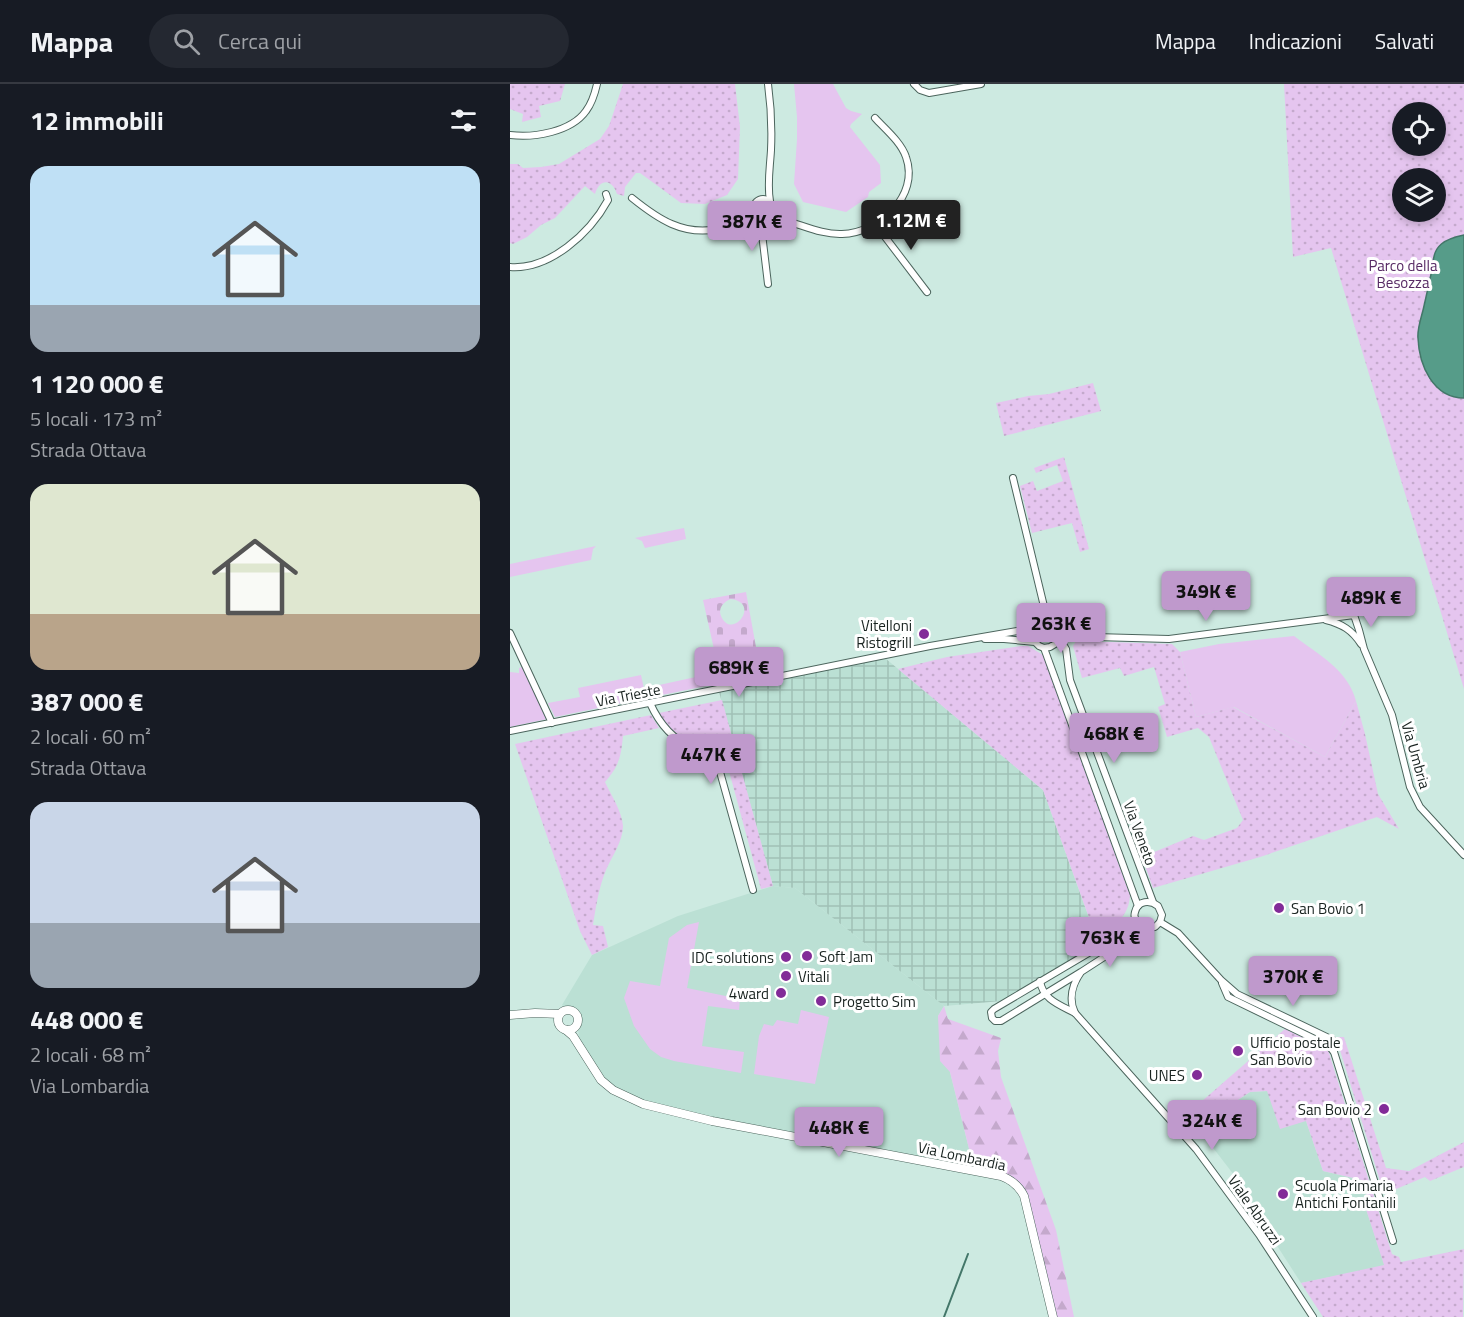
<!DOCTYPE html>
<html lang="it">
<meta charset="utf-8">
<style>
:root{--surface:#171b24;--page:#242831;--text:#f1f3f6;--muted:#9ea1a6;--line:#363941;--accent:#bf99cc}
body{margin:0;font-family:"Titillium Web",sans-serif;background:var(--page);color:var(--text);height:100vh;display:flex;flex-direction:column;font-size:22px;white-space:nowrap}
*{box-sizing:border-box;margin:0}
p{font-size:20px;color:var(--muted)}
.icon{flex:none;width:33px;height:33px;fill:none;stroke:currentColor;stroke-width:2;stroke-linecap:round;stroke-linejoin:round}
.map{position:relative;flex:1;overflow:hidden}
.drawer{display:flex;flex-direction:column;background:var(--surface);width:510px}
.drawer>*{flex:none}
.controls{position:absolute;left:882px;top:18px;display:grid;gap:12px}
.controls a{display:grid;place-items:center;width:54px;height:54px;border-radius:50%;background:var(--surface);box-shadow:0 3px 9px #0003;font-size:30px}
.price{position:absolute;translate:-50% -51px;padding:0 14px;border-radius:6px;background:var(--accent);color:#111;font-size:20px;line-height:39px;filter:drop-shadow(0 2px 3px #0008)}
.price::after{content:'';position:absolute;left:50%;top:36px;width:18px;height:14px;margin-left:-9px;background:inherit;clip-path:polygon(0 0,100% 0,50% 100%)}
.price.active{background:#222;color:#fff}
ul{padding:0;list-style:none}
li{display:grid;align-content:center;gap:12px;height:318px;padding:0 30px}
li span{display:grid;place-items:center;height:186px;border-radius:18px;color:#555}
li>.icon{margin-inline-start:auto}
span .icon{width:108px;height:108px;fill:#fffc;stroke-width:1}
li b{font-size:26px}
h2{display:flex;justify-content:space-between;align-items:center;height:72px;padding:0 30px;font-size:26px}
header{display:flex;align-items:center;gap:36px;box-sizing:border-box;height:84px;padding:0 30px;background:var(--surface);border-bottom:2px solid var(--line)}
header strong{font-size:28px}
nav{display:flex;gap:33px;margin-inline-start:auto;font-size:21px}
.search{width:420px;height:54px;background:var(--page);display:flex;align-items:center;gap:15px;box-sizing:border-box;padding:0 21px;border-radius:33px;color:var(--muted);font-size:22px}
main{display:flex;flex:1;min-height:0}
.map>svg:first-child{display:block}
.built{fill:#bbe0d4}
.industrial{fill:url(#industrial-grid)}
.grass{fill:#e5c5ef}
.forest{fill:url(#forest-firs)}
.cemetery{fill:url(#cemetery-stones);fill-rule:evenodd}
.park{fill:url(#park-dots);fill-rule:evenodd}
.water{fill:#569c89;stroke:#437769;stroke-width:1.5}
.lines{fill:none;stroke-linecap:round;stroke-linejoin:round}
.stream{stroke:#437769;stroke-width:2}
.minor-casing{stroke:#4c655d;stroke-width:8}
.tertiary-casing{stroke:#4c655d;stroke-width:9}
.minor{stroke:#fff;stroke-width:6}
.tertiary{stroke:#fff;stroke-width:8}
.poi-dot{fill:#822b98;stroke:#fff;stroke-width:2}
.labels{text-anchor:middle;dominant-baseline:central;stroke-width:6;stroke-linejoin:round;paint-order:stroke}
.park-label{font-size:15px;fill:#572a64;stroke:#fff}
.poi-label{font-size:15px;fill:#18221f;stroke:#fff;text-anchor:start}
.street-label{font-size:15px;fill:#18221f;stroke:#fff}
</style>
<header>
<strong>Mappa</strong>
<div class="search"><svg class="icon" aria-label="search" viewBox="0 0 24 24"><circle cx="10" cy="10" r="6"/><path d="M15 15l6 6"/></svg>Cerca qui</div>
<nav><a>Mappa</a><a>Indicazioni</a><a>Salvati</a></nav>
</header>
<main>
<section class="drawer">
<h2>12 immobili<svg class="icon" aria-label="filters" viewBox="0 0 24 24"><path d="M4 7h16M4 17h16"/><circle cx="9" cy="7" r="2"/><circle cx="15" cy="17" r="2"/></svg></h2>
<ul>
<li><span style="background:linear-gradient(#bfe0f5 75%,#9aa5b1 0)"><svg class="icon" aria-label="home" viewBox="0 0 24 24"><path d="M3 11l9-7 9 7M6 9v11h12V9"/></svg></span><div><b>1 120 000 €</b><p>5 locali · 173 m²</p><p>Strada Ottava</p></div></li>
<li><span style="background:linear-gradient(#dfe7d0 70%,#b9a48a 0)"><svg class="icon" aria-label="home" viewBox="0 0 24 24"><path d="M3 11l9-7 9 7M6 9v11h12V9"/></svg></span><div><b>387 000 €</b><p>2 locali · 60 m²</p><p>Strada Ottava</p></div></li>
<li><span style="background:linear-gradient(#c9d6e8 65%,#9aa5b1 0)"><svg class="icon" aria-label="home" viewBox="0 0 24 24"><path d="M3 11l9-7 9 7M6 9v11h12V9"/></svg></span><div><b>448 000 €</b><p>2 locali · 68 m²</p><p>Via Lombardia</p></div></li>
</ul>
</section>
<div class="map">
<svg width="954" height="1233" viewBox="0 0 954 1233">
<defs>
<pattern id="industrial-grid" width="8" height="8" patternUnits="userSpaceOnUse" patternTransform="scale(1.5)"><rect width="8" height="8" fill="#bbe0d4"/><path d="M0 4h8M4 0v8" fill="none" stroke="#a0c0b6"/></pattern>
<pattern id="forest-firs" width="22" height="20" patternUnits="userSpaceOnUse" patternTransform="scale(1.5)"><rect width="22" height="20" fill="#e5c5ef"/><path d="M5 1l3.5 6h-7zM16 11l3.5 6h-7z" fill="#c4a9cc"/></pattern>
<pattern id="cemetery-stones" width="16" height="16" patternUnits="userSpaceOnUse" patternTransform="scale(1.5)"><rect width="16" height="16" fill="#e5c5ef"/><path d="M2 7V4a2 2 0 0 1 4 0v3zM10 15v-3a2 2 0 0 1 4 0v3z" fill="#c4a9cc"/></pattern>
<pattern id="park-dots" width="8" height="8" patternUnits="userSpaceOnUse" patternTransform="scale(1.5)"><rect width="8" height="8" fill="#e5c5ef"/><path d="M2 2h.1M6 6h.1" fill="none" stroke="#c4a9cc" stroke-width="1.8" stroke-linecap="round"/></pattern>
</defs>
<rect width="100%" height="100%" fill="#cdeae1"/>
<!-- built -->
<g class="built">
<path d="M263,802L285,804L434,922L428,932L440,988L464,1085L202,1035L133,1018L106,1004L94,995L69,956L68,943L69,932L64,926L52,921L82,871L168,832Z"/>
<path d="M758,1007L796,1037L813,1087L852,1096L858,1115L855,1122L875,1182L791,1199L748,1132L723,1099L724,1091L687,1043L740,1008Z"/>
</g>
<!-- industrial -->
<path class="industrial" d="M375,574L533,706L588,859L492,917L434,922L285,804L263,802L209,608Z"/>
<!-- grass -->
<g class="grass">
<path d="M284,0H323L336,24L341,27L352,30L341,40L340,43L370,81L371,99L359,108L358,113L336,128L293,118L284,100L287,55V33Z"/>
<path d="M174,444L176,455L135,464L132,457L125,454Z"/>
<path d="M86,462L83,465L81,476L0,493V480Z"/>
<path d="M784,552C809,571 838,586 846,617L815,673L724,623L686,633L670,568L709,560Z"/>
<path d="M12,583L37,635L0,643V588L9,589V584Z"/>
<path d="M204,589L206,600L142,613L140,603Z"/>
<path d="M131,591L136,614L45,633L38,619L70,613L68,604Z"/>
<path d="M189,838L177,904L230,915L229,926L198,922L192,962L234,968L231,989L164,977L151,973L140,965L124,942L114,914L120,897L150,902L159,854L177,841Z"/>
<path d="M291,926L319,933L305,1000L244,990L249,952L254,940L263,942L267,936L288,940Z"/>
</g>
<!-- forest -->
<path class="forest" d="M434,922L438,935L491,954L488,967L491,993L546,1146L564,1233H547L517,1109C506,1087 485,1089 464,1085L440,988L430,977L428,932Z"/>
<!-- cemetery -->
<path class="cemetery" d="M236,508L250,585L210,592L193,516ZM221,515C251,519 223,555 212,534C207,525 213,518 221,515Z"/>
<!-- park -->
<g class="park">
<path d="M0,0H55L50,17L29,22L31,33L12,38L13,30L0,25Z"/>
<path d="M113,0H225L230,43L228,95L217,111L195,120L171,119L130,89H126L115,103L114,112L107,110C102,95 90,94 85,110L75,102L45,134L31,141L17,153L3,160L0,159V80H8L13,84L31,83L49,80L90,55L99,42Z"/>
<path d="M774,0H954V605L821,164L783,173ZM892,28H926V62H892ZM892,94H926V128H892Z"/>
<path d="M583,299L591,327L494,352L486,319L518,312L539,310Z"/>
<path d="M554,373L579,465L570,468L562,439L522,449L510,402L523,397L527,407L553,397L547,381L526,389L524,384Z"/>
<path d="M566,557L662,560L670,568L686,633L723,623L815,673L846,617L855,650L868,710L889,745L867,733L750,773L643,804L632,773L683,752L694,756L727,744L733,736L699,653L688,644L657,653L648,623L655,620L644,583L614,592L610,584L572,594L563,562Z"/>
<path d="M511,562H518L533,571L620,811C619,833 604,843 586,853L533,706L388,585L437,573Z"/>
<path d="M212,616L263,802L251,805L219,687H213L207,668C202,664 196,664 189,662C171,657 159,644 149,629Z"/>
<path d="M141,631L149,644L113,652C111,673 109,682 95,698C101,711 112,727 113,742C113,757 102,772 96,786C89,803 86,822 83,841L93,842L98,863L82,871L70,847L5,660Z"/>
<path d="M775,945L818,966L882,1170L889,1173L891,1178L954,1165L953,1233H813L791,1199L874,1181L855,1122L858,1115L852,1096L813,1087L796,1037L770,1045L757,1007L740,1008L687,1043L676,1031Z"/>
<path d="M826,953H834L876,1084L899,1087L954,1058V1083L920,1097L915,1093L874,1110Z"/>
</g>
<!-- water -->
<path class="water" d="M954,151V314C923,314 909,281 908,254C907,244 912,232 914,222C917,209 920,195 923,181C923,161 935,155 954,151Z"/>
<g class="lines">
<!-- stream -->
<path class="stream" d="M434,1233L458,1170"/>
<!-- minor casing -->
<g class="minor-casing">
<g id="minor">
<path d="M258,0C261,22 262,44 261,66C260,84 257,100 260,117"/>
<path d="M404,0L410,6L419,9L471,0"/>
<path d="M0,51C24,54 61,48 76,27C82,19 85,9 87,0"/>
<path d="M122,114C148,135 173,152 208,145C222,142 235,135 250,133L258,200"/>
<circle cx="253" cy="124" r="9"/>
<path d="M262,122L278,135"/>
<path d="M256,133C283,135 306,151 332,150C369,149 410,112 396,73C391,58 375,45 365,34"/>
<path d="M366,141L417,208"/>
<path d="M0,183C40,186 80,149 98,116L96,110"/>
<path d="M503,394L538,539"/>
<path d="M816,536C832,540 842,546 851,560"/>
<path d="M0,549L42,639"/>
<path d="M548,552L659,555L844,531L849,546L854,565L882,631L900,703L910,723L954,771"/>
<path d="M475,555H494L525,558L529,562L534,564L540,563L545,560L548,552"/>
<path d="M534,564L628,822"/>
<path d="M140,619C149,639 161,655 182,663C190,666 198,666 205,670L243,806"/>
<path d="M0,647L420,562L525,544L530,540L538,539L546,544L548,552L556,565L560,596L643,818"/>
<path d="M650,838L668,849L711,896L727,910L823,956L824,968L883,1157"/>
<path d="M530,897C533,916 550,921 565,929L686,1065L750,1152L803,1233"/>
<path d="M712,899L718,913L819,962L823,967"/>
<path d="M565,929C558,914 562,901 571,888L622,855L635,844L645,843L650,838L652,831L648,822C640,816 628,816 625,828C623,836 627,830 623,837C620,843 614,847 609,851L484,925L481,928L482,934L485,937H491L571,888"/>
</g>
</g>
<!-- tertiary casing -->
<g class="tertiary-casing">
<g id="tertiary">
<circle cx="58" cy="936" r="10"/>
<path d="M0,931L25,929L50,930"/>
<path d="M56,946L63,952L91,996L103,1006L133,1020L202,1037L491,1092C502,1096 509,1102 514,1112L543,1233"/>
</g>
</g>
<!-- minor -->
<use href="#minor" class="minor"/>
<!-- tertiary -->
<use href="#tertiary" class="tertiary"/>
</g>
<!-- markers -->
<g class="poi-dot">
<circle cx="414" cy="550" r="6"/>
<circle cx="769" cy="824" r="6"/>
<circle cx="297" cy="872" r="6"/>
<circle cx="276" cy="873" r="6"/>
<circle cx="276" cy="892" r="6"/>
<circle cx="271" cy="909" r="6"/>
<circle cx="311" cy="917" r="6"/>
<circle cx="728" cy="967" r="6"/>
<circle cx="687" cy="991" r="6"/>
<circle cx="874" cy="1025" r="6"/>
<circle cx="773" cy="1110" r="6"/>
</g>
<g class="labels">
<!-- park labels -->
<g class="park-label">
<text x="893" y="181">Parco della<tspan x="893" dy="17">Besozza</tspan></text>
</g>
<!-- poi labels -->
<g class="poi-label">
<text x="402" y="541" text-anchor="end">Vitelloni<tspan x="402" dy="17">Ristogrill</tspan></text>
<text x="781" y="824">San Bovio 1</text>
<text x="309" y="872">Soft Jam</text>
<text x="264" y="873" text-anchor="end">IDC solutions</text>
<text x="288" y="892">Vitali</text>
<text x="259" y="909" text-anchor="end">4ward</text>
<text x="323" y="917">Progetto Sim</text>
<text x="740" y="958">Ufficio postale<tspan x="740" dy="17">San Bovio</tspan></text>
<text x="675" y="991" text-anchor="end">UNES</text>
<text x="862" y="1025" text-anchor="end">San Bovio 2</text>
<text x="785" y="1101">Scuola Primaria<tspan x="785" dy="17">Antichi Fontanili</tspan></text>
</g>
<!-- street labels -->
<g class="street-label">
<text transform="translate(118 611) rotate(-11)">Via Trieste</text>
<text transform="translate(906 671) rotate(74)">Via Umbria</text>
<text transform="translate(630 749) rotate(70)">Via Veneto</text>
<text transform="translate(452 1072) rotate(12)">Via Lombardia</text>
<text transform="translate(745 1126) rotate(55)">Viale Abruzzi</text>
</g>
</g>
</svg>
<div class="controls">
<a><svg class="icon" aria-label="locate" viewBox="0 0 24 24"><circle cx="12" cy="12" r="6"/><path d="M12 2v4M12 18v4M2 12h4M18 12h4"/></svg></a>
<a><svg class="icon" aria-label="layers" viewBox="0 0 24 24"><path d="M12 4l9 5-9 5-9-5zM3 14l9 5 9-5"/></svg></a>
</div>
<b class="price active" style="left:401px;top:167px">1.12M €</b>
<b class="price" style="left:242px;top:168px">387K €</b>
<b class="price" style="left:696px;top:538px">349K €</b>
<b class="price" style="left:861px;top:544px">489K €</b>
<b class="price" style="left:551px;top:570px">263K €</b>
<b class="price" style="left:229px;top:614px">689K €</b>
<b class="price" style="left:604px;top:680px">468K €</b>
<b class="price" style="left:201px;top:701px">447K €</b>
<b class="price" style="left:600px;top:884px">763K €</b>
<b class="price" style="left:783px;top:923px">370K €</b>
<b class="price" style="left:702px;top:1067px">324K €</b>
<b class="price" style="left:329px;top:1074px">448K €</b>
</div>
</main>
